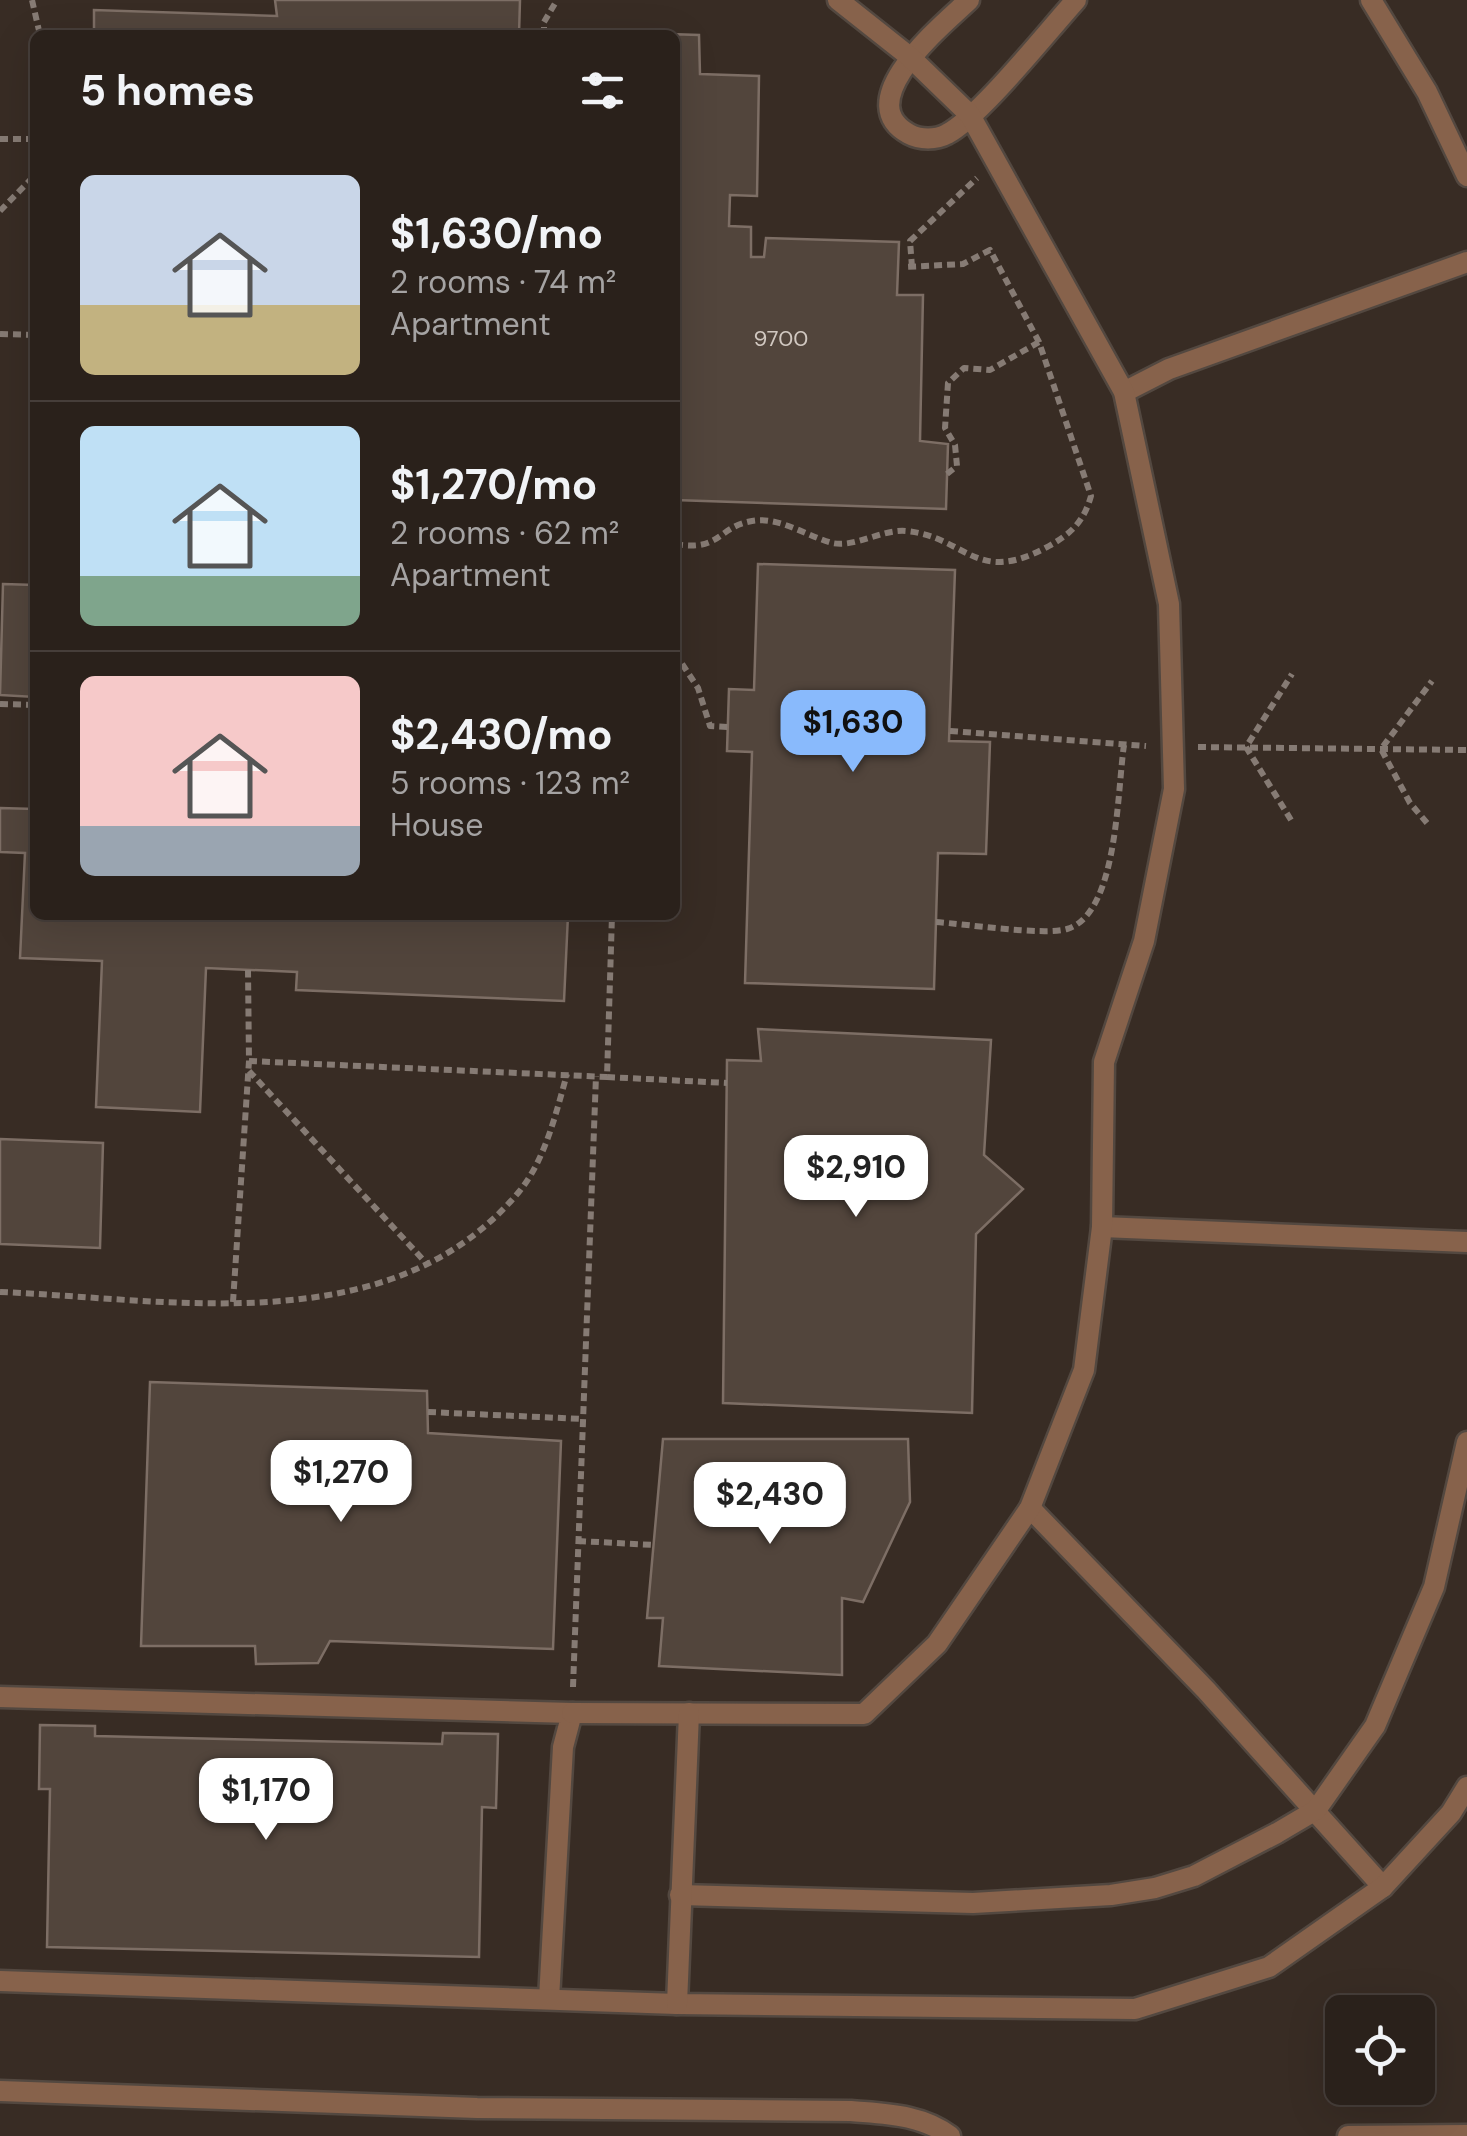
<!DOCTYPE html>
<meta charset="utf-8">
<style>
:root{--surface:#2a211b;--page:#362e28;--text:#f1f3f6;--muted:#a5a3a3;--line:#463e3a;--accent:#89bafc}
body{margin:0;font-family:"DM Sans",sans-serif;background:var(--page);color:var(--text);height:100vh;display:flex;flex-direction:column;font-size:38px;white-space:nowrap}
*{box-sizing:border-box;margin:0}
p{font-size:32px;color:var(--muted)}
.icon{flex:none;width:55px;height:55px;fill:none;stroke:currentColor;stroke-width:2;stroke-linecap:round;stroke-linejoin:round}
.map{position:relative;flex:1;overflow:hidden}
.sheet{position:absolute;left:30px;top:30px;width:650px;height:890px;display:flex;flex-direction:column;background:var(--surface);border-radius:15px;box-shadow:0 10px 40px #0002,0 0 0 2px var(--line)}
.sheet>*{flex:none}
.fabs{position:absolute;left:1325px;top:1995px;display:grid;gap:20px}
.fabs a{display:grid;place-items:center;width:110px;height:110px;border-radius:15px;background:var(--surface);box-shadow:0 10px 40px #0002,0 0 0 2px var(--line);font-size:50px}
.price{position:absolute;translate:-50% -85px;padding:0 22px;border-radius:20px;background:#fff;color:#222;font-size:32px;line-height:65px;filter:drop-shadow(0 2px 5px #0008)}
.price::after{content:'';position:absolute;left:50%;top:60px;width:30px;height:22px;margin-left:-15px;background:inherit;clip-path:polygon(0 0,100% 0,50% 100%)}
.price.on{background:var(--accent);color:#111}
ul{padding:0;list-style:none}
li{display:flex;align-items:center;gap:30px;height:250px;padding:0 50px}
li+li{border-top:2px solid var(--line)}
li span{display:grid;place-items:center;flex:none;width:280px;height:200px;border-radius:15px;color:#555}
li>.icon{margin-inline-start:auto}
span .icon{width:120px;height:120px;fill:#fffc;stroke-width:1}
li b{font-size:42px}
h2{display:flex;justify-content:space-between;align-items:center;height:120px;padding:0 50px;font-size:42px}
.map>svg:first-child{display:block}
.building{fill:#52453c;stroke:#7d6e65;stroke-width:2.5}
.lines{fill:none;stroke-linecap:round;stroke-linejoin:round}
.lane-casing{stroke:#534840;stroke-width:25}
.path{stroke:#867b74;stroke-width:6;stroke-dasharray:8 5;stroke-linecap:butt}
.lane{stroke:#87624b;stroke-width:20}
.labels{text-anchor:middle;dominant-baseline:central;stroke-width:8;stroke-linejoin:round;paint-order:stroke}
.number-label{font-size:22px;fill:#d1c8c1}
</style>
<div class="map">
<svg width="1467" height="2136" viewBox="0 0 1467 2136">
<rect width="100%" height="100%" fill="#382c24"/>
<!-- building -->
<g class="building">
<path d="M275,0H520L519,35H94V10L277,16Z"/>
<path d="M575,31L699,35L700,74L759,76L757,196L730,195L729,226L751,227V257H764L766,238L899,242L897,295H923L920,441L948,444L946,509L675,500V35H575Z"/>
<path d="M758,564L955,570L949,741L990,742L986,854L938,853L934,989L745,983L752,752L727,751L729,689L754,690Z"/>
<path d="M3,584L35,585V697L0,695Z"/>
<path d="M35,802V915H568L564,1001L296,990L297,972L206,968L200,1112L96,1107L102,961L20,958L25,853L0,852V808L35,809Z"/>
<path d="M758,1029L991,1040L984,1155L1023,1189L976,1234L972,1413L723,1403L727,1060L761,1061Z"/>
<path d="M0,1139L103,1143L100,1248L0,1244Z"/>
<path d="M150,1382L427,1391L428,1433L561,1441L553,1649L330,1641L318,1663L256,1664L255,1646H141Z"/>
<path d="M663,1439H908L910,1502L863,1602L842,1598V1675L659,1666L663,1618H647Z"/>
<path d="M40,1725L95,1726V1736L442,1744L443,1733L498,1734L496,1808L482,1807L479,1957L47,1947L50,1789H39Z"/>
</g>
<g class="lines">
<!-- lane casing -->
<g class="lane-casing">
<g id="lane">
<path d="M969,0C945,23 848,101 909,134C920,140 936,140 947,134C980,117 1047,32 1076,0"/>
<path d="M1371,0L1427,92L1467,176"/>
<path d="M1124,392L1169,369L1467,262"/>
<path d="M1102,1227L1467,1242"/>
<path d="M1030,1508L1206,1690L1383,1887"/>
<path d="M0,1697L572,1713L563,1747L549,1999"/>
<path d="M572,1713L864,1714L937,1644L1030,1508L1084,1370L1102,1227L1104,1062L1144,941L1174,789L1169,604L1124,392L970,115L910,57L838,0"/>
<path d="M680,1895L973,1903L1111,1895L1155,1888L1194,1876L1277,1833L1316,1810L1375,1726L1434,1587L1467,1442"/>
<path d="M0,1981L677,2004L1135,2009L1269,1967L1383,1887L1451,1813L1467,1787"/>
<path d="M677,2004L689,1713"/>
<path d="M0,2091L477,2108L851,2111C885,2114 921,2114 950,2136"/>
<path d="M1348,2136L1467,2135"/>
</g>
</g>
<!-- path -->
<g class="path">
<path d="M32,0L40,35"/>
<path d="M544,35V22L557,0"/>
<path d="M0,139H35"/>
<path d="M0,211L35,175"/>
<path d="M912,267L910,241L977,178"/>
<path d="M0,334L35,335"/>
<path d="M947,474L957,466L955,445L945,428L948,383L964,368L990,370L1039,342"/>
<path d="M675,544C721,552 717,527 752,521C778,516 807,536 832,543C855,548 882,529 906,531C968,537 975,587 1049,546C1072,533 1084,521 1091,496L1039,342L990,250L963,264L904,267"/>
<path d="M675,653L698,688L710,726L728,727"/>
<path d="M0,704L35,705"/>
<path d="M950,731L1146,746"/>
<path d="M1198,747L1467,750"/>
<path d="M1291,820L1246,747L1292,674"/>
<path d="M1427,823L1410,803L1381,749L1432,681"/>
<path d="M936,922C966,924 1043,936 1067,929C1118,914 1117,792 1124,745"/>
<path d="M249,1061L607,1077L612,915"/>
<path d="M249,1071L428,1265"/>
<path d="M607,1077L727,1083"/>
<path d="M0,1292C173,1299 391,1343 518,1193C545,1161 556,1113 567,1074"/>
<path d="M233,1302L249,1061L248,970"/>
<path d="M428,1412L583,1419"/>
<path d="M578,1541L654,1545"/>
<path d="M573,1687L596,1076"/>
</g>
<!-- lane -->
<use href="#lane" class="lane"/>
</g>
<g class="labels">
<!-- number labels -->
<g class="number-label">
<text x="781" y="338">9700</text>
</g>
</g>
</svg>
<div class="fabs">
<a><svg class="icon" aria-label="locate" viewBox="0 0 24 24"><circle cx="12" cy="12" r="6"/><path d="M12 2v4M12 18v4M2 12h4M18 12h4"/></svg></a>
</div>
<b class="price on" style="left:853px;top:775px">$1,630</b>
<b class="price" style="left:856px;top:1220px">$2,910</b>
<b class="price" style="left:341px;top:1525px">$1,270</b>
<b class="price" style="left:770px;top:1547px">$2,430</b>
<b class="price" style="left:266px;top:1843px">$1,170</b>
<section class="sheet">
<h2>5 homes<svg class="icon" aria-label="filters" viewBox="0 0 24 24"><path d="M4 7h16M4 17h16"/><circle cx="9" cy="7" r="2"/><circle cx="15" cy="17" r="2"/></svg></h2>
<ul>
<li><span style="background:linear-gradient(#c9d6e8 65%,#c2b280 0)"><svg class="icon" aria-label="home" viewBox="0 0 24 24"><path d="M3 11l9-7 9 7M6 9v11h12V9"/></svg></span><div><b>$1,630/mo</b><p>2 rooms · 74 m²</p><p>Apartment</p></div></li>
<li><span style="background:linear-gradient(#bfe0f5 75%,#7fa58c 0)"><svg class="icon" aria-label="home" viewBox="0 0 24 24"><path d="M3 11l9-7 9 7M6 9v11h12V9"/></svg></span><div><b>$1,270/mo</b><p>2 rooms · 62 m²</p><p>Apartment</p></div></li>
<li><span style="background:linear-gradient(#f6c9c9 75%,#9aa5b1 0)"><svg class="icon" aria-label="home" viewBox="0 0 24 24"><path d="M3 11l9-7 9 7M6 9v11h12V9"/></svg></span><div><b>$2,430/mo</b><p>5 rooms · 123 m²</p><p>House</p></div></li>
</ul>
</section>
</div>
